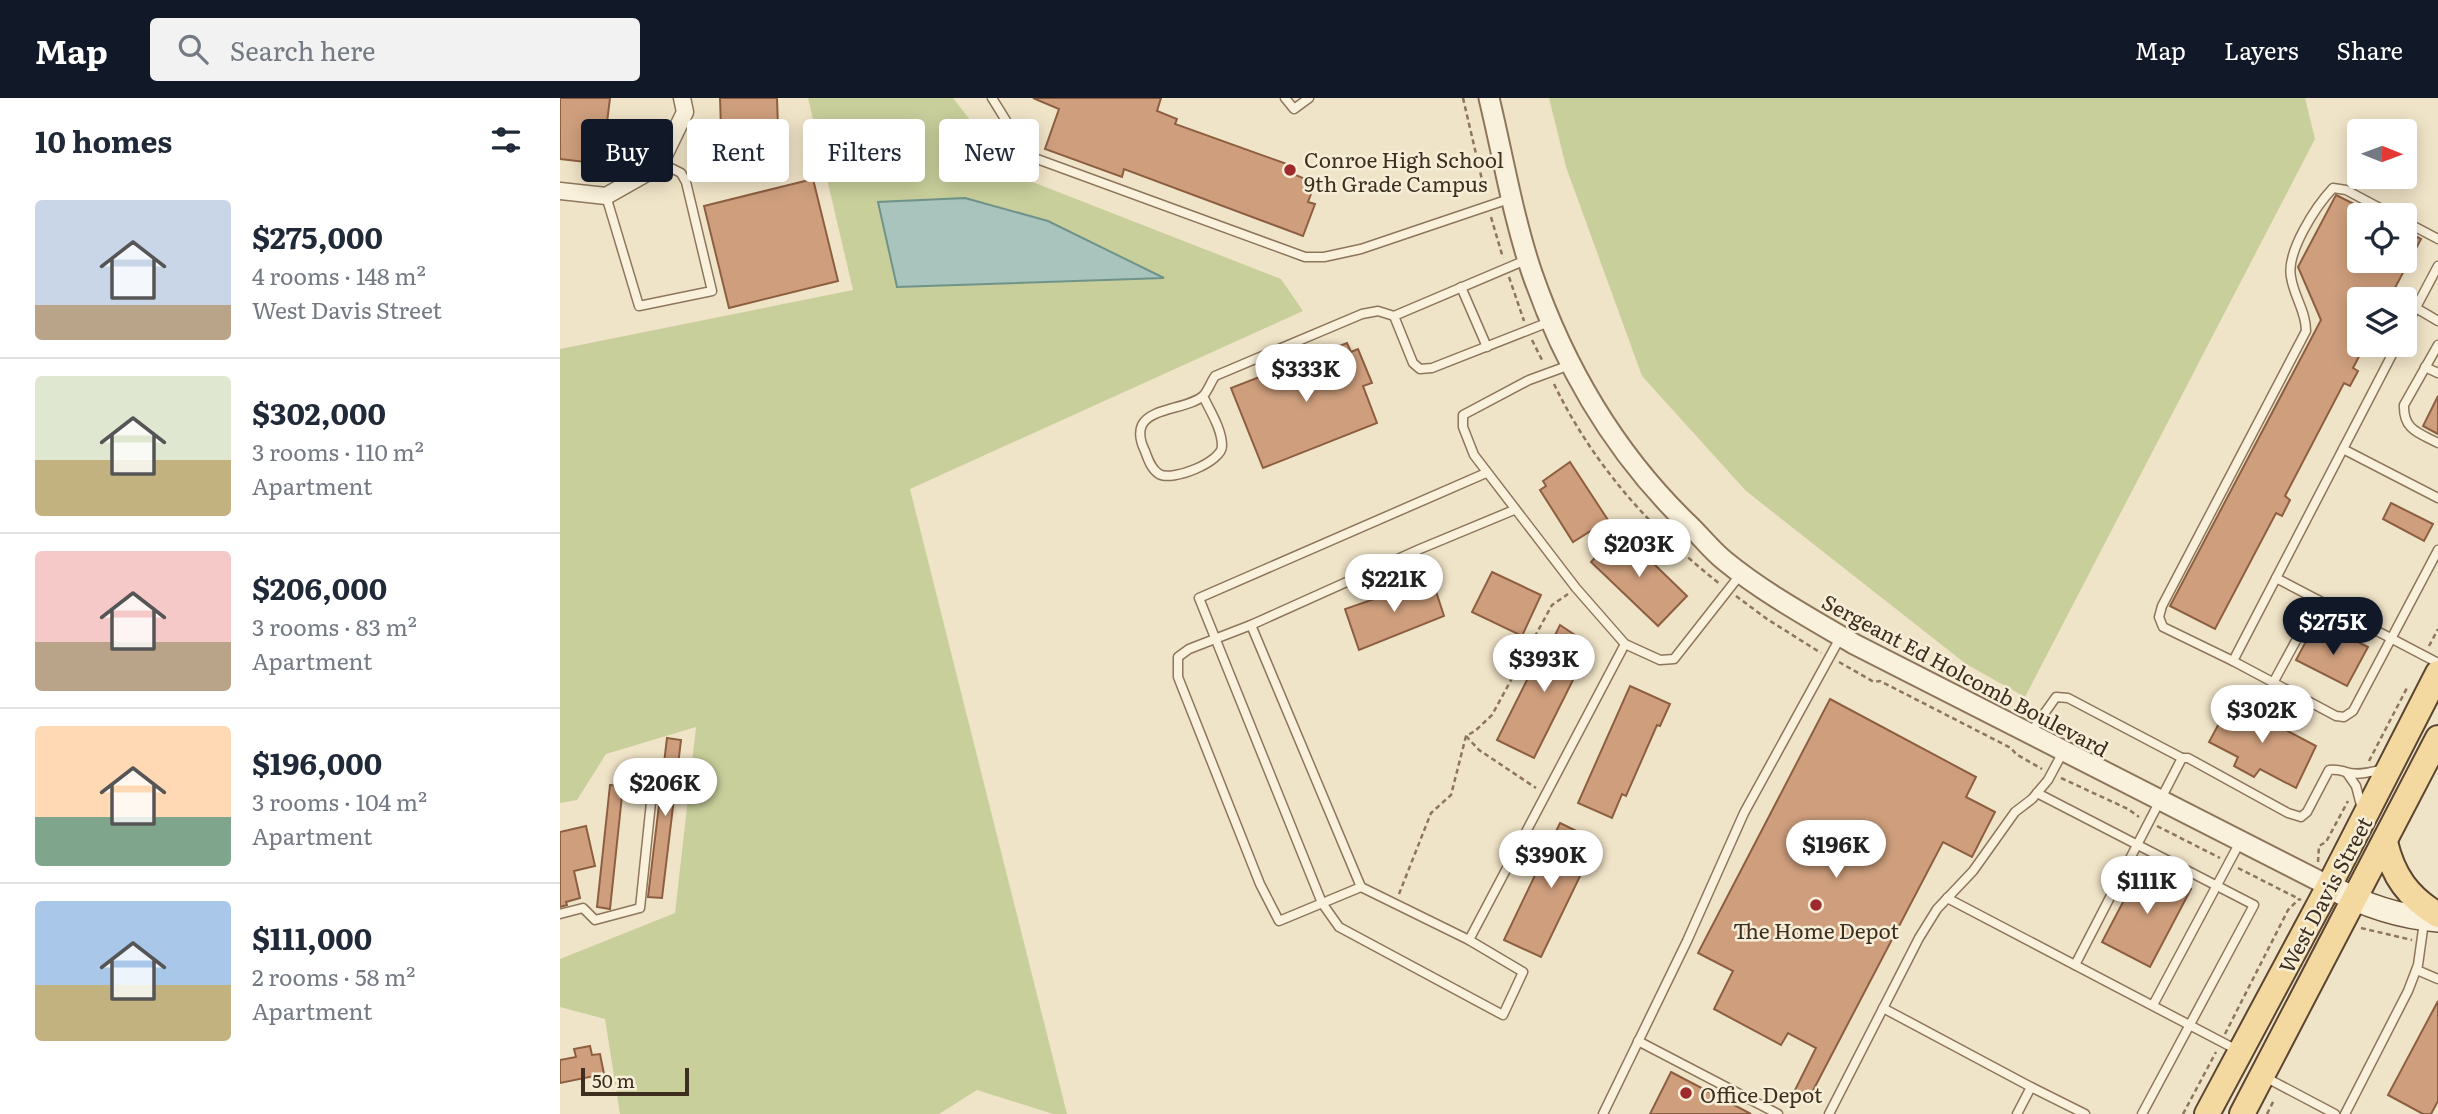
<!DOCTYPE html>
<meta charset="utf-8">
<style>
:root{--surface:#fff;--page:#f2f2f3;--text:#1f2937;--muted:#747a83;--line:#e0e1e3;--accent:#111827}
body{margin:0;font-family:Literata,serif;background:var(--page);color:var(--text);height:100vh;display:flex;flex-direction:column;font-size:26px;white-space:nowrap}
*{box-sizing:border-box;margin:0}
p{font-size:23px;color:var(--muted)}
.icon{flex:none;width:38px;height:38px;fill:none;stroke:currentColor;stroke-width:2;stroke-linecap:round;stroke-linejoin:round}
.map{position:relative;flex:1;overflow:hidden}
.panel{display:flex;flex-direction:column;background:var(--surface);width:560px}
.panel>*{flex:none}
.top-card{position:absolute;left:21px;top:21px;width:665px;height:63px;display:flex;gap:14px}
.needle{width:46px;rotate:91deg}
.tools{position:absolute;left:1787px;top:21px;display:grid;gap:14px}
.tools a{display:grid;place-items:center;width:70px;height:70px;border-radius:7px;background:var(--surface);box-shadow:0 4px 18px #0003;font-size:35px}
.scale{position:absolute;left:21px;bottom:18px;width:108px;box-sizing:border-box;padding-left:7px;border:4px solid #3d2e20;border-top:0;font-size:19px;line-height:24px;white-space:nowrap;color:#3d2e20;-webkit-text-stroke:5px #f7eed8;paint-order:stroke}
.price{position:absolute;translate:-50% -60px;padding:0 16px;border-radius:24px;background:#fff;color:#222;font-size:23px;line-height:46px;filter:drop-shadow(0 2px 4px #0008)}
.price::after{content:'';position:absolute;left:50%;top:42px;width:21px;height:16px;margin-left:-10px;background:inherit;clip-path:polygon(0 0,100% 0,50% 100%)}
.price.active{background:var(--accent);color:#fff}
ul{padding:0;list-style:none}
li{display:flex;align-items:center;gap:21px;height:175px;padding:0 35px}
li+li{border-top:2px solid var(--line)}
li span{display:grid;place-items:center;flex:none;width:196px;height:140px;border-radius:7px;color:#555}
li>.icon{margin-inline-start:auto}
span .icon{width:84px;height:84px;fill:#fffc;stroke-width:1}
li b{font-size:30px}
h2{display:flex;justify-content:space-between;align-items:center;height:84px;padding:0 35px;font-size:30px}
.tag{padding:0 24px;border-radius:7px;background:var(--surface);box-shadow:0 4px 18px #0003;font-size:24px;line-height:63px}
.tag.active{background:var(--accent);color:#fff}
header{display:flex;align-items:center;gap:42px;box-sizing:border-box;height:98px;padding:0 35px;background:var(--accent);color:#fff}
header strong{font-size:33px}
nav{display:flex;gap:38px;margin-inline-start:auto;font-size:24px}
.search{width:490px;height:63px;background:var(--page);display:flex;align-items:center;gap:18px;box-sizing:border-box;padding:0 24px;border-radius:7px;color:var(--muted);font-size:26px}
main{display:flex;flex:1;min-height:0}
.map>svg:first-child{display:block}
.green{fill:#c9cf9b;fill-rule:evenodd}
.water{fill:#a9c4bc;stroke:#6f938a;stroke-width:2}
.building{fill:#cf9f7d;stroke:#8d5f41;stroke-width:2}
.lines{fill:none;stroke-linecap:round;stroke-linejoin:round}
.service-casing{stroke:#8d765c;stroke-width:11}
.minor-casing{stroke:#8d765c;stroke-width:19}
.tertiary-casing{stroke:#8d765c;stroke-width:23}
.secondary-casing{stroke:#6f573f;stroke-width:26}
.primary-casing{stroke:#5b4430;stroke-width:28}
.path{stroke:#8d765c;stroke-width:2.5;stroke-dasharray:5 3.5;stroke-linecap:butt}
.service{stroke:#faf1dc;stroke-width:8}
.minor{stroke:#faf1dc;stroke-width:16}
.tertiary{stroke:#faf1dc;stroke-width:19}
.secondary{stroke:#faf1dc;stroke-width:23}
.primary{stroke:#f3d9a0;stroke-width:24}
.poi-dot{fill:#9e2a2b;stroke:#f7eed8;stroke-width:2.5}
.labels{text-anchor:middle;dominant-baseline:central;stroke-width:5;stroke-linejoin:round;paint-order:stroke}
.poi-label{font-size:21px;fill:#3d2e20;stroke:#f7eed8;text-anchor:start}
.street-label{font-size:21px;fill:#3d2e20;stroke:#f7eed8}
</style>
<header>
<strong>Map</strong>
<div class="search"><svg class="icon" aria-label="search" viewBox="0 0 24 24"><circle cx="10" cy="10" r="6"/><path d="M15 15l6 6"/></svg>Search here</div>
<nav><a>Map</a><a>Layers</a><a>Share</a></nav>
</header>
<main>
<section class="panel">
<h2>10 homes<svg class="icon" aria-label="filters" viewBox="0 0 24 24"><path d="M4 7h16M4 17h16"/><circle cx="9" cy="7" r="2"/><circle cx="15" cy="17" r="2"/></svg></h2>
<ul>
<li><span style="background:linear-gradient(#c9d6e8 75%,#b9a48a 0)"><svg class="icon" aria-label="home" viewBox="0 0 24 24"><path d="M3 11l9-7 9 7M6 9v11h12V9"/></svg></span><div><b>$275,000</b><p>4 rooms · 148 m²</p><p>West Davis Street</p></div></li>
<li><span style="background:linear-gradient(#dfe7d0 60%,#c2b280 0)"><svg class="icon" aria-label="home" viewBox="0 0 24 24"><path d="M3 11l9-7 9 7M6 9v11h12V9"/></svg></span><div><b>$302,000</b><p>3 rooms · 110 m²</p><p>Apartment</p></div></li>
<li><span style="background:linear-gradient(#f6c9c9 65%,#b9a48a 0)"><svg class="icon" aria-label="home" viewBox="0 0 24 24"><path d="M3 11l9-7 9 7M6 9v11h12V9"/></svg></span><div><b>$206,000</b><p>3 rooms · 83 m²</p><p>Apartment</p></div></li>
<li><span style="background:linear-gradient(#ffd9b3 65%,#7fa58c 0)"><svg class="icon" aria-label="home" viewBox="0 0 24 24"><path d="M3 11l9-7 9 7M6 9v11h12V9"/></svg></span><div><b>$196,000</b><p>3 rooms · 104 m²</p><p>Apartment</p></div></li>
<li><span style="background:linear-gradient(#a9c7e8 60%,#c2b280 0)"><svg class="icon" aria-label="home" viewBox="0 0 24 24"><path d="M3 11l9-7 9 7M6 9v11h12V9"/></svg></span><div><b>$111,000</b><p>2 rooms · 58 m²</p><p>Apartment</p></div></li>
</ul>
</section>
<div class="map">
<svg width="1878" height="1016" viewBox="0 0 1878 1016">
<rect width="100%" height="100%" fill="#f0e4c8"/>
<!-- green -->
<g class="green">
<path d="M248,0H393L452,76L721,181L743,213L350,391L507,1016H493L417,992L379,1016H60L45,921L0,909V861L115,815L136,629L46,656L17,702L0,705V251L293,192ZM405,100L488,123L337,189L319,104Z"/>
<path d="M989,0H1745L1755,41L1465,599L1406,566L1186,393L1082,278L1006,69Z"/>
</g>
<!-- water -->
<path class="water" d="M405,100L488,123L604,180L337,189L318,104Z"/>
<!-- building -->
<g class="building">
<path d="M0,0H50L42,66L0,61Z"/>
<path d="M160,0H217L218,29L161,30Z"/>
<path d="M473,0H601L597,13L617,21L615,26L735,69L733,76L755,85L748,104L755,106L743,138L564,71L562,79L485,51L499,11Z"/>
<path d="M253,81L278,183L169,210L144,108Z"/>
<path d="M1776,97L1816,117H1799V163H1844V132L1861,141L1829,201H1799V247H1805L1793,270L1798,273L1790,288L1784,285L1725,398L1730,402L1722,418L1716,415L1655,531L1610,508L1761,222L1738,169Z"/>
<path d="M787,245L791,254L798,251L812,285L803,288L817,325L703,370L671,290Z"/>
<path d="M1878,298V336L1863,328Z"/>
<path d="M1010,364L1048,422L1013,444L980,392L986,388L983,383Z"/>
<path d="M1831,405L1873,426L1864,443L1823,421Z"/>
<path d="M1060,433L1127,498L1098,528L1031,464Z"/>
<path d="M932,474L981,497L962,538L912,514Z"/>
<path d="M872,481L884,518L799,552L785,511Z"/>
<path d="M1000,527L1030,547L1020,559L1023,562L974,660L937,642L971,574L985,558Z"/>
<path d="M1751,534L1778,548L1784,537L1808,549L1787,588L1736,562Z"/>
<path d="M1070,588L1110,606L1100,628L1097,627L1066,698L1062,696L1052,720L1018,705Z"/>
<path d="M1270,601L1416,679L1406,699L1435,714L1412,759L1383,744L1248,1002L1234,994L1256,950L1228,935L1221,947L1154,911L1173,873L1138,855Z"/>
<path d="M1671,603L1756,648L1736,690L1700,671L1694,679L1674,668L1678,659L1649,644Z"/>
<path d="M107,640L121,642L102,800L88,799Z"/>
<path d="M50,687L63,688L50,811L37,809Z"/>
<path d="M1000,725L1037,743L981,859L944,842Z"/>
<path d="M26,728L35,768L14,773L20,800L6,804L7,807L0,809V734Z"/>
<path d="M1583,766L1631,791L1590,869L1542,844Z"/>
<path d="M1878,903V1003L1871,1016H1863L1828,997Z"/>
<path d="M30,948L32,957L40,956L44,976L0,985V962L16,959L14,951Z"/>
<path d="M1111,974L1191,1016H1090Z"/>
</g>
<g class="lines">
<!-- service casing -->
<g class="service-casing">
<g id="service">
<path d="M432,0L463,50L477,61L745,159H764L801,151L949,101"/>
<path d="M725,0L734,11L749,0"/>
<path d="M46,98L79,208L152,193L126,84L121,75L101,65"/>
<path d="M1833,117L1786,92L1773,90C1756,108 1726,154 1731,179C1734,199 1746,213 1746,233L1602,508L1599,519L1603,529L1673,563L1776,618L1784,619L1793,613L1878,452"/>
<path d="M1844,123L1878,141"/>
<path d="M966,162L834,218L853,265L860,271L872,270L989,224"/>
<path d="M901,189L927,249"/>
<path d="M1856,210L1878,223"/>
<path d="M1844,232L1878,168"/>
<path d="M1878,247L1844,307C1843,332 1859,335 1878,345"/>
<path d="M1010,267L969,282L903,317V329L914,357L1016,490L1065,546L1100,562L1114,561L1180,477"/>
<path d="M1865,269L1878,275"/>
<path d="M643,298C650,313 662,331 662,348C662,364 612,384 599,376C591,371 588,361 585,353C581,345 578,336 582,327C591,309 630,311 644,297C648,292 651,284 655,278L802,216L818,213L834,218"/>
<path d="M1783,351L1878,400"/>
<path d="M926,375L639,500L762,805L779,829L943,917L963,874L909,842L1065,546"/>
<path d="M1716,480L1878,565"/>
<path d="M691,527L629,551L618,559V579L700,786L719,823L801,789"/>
<path d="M1673,563L1837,247"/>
<path d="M1713,585L1758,502"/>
<path d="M1471,634L1496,599L1508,600L1622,660"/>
<path d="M1787,675L1796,688L1802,711"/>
<path d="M1477,695L1694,807L1582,1016"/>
<path d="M1387,800L1679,953"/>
<path d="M0,816L23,810L35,822L80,810L95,666"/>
<path d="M909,842L801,789L691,527L860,451L954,412"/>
<path d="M1515,867L1622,660H1628L1728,715L1741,719L1747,714L1769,672C1778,671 1779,672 1786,674C1797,678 1812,674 1823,671"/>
<path d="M1857,872L1878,881"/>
<path d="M1593,907L1680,744"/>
<path d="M1323,910L1471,989L1457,1016"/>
<path d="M1078,943L1218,1016"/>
<path d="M1703,978L1775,1016"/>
<path d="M1471,989L1525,1016"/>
<path d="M1043,1016L1127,843L1184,715L1280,540"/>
<path d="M1269,1016L1359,840L1377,811L1413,773L1455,714L1472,701L1488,682L1503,654"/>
<path d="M1785,1016L1848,893L1858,867L1864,824"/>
</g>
</g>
<!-- minor casing -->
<g class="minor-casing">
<path id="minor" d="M0,93L46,98L99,68L125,14L122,0"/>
</g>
<!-- tertiary casing -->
<g class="tertiary-casing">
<path id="tertiary" d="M929,0C943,58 953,119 972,175C1005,270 1055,355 1127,425C1140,437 1151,452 1165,463C1204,495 1250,520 1294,546L1769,788"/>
</g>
<!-- secondary casing -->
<g class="secondary-casing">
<path id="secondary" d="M1769,788C1803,807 1839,819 1878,822"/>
</g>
<!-- primary casing -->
<g class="primary-casing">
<g id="primary">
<path d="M1825,744C1833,778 1848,799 1878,817"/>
<path d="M1647,1016L1769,788L1878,575"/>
<path d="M1682,1016L1878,640"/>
</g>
</g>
<!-- path -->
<g class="path">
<path d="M903,0L926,99"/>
<path d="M931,119L943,160"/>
<path d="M949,179L964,223"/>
<path d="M972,242L983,264"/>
<path d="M994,286C1032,365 1091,432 1160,486"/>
<path d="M1176,498L1207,521L1261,555"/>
<path d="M1869,548L1878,531"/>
<path d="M1279,564L1314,584L1320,583L1451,650L1456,656L1482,671"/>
<path d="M906,638L919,652L976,690"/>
<path d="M1809,663L1848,588"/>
<path d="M1501,680L1568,711L1579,719"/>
<path d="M1597,728L1660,760"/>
<path d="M1758,764L1759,748L1766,744L1788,703"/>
<path d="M1678,770L1741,802"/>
<path d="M839,796L871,715L891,697L906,638L915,633L932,617L992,507L1008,496"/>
<path d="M1801,830L1852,842"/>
<path d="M1665,936L1728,812L1739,801"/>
<path d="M1623,1016L1656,954"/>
<path d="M1707,1016L1714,1002"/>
</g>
<!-- service -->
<use href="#service" class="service"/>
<!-- minor -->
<use href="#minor" class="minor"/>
<!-- tertiary -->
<use href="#tertiary" class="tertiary"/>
<!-- secondary -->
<use href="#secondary" class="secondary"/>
<!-- primary -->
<use href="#primary" class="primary"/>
</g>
<!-- markers -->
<g class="poi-dot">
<circle cx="730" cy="72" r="7"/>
<circle cx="1256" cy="807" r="7"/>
<circle cx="1126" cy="995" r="7"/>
</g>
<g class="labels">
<!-- poi labels -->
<g class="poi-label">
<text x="744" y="60">Conroe High School<tspan x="744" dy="24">9th Grade Campus</tspan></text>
<text x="1256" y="831" text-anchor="middle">The Home Depot</text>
<text x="1140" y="995">Office Depot</text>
</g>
<!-- street labels -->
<g class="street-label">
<text transform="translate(1406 576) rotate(28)">Sergeant Ed Holcomb Boulevard</text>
<text transform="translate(1764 796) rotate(-62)">West Davis Street</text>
</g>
</g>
</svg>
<div class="tools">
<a><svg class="needle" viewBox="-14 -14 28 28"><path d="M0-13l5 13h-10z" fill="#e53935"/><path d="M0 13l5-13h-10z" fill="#747a83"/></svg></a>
<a><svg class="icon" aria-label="locate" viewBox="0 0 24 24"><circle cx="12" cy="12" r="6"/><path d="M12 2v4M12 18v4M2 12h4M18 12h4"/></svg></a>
<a><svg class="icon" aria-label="layers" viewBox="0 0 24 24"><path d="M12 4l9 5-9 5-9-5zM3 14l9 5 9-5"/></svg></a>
</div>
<div class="scale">50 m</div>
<b class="price" style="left:746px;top:306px">$333K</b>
<b class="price" style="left:1079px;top:481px">$203K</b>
<b class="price" style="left:834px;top:516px">$221K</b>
<b class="price active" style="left:1773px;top:559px">$275K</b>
<b class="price" style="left:984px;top:596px">$393K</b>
<b class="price" style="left:1702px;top:647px">$302K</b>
<b class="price" style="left:105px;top:720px">$206K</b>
<b class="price" style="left:1276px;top:782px">$196K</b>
<b class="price" style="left:991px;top:792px">$390K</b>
<b class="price" style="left:1587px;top:818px">$111K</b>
<div class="top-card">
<a class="tag active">Buy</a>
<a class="tag">Rent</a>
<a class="tag">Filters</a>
<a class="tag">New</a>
</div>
</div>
</main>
